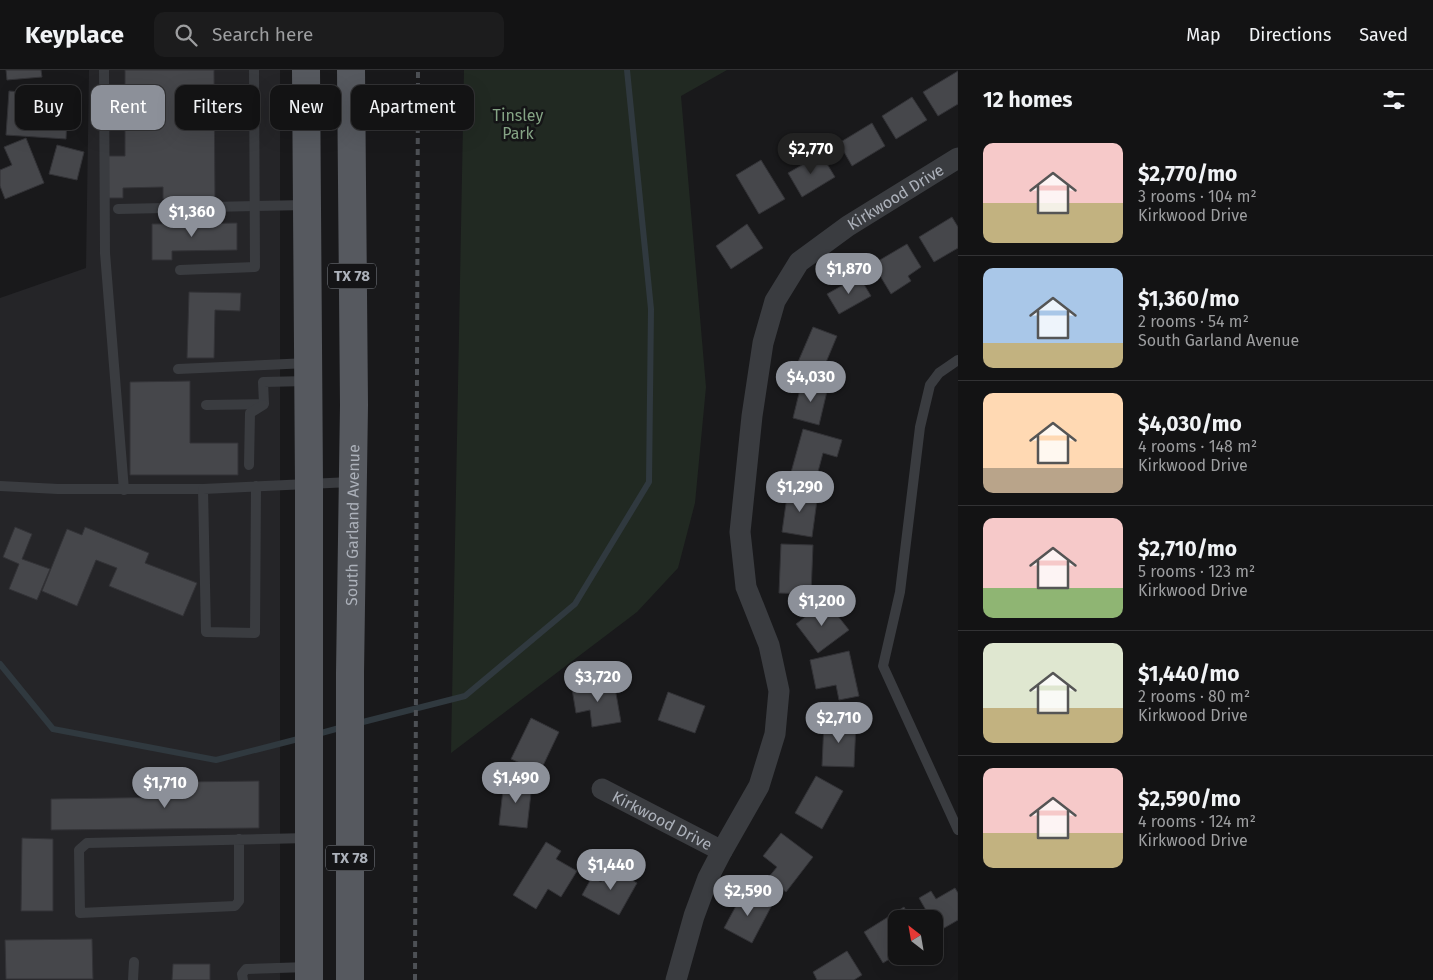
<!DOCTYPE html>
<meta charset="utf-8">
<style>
:root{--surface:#131314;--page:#1c1c1d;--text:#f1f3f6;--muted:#9d9ea0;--line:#323234;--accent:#8c9099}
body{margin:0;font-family:"Fira Sans",sans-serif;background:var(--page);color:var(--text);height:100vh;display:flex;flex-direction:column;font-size:19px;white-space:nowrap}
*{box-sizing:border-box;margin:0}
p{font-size:16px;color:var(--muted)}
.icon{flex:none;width:28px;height:28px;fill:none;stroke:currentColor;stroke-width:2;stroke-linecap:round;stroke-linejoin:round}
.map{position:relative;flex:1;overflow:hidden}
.drawer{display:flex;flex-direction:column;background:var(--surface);width:475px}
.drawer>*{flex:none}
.top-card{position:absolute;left:15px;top:15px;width:475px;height:45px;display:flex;gap:10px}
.needle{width:32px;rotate:329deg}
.fabs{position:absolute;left:888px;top:840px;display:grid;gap:10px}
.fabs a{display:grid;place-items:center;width:55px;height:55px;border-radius:10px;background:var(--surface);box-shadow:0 5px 20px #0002,0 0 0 1px var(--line);font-size:25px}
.price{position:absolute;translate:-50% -42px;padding:0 11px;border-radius:18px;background:var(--accent);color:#fff;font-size:16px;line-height:32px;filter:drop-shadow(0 1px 2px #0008)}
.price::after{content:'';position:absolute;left:50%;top:30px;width:15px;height:11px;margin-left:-8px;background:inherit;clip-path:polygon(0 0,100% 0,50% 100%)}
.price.current{background:#222;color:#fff}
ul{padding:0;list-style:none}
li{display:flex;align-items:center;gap:15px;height:125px;padding:0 25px}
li+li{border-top:1px solid var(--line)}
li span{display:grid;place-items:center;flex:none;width:140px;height:100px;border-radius:10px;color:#555}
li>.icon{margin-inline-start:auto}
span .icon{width:60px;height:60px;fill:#fffc;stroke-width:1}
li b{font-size:21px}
h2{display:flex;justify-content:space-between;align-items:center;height:60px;padding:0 25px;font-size:21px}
.pill{padding:0 18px;border-radius:10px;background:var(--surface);box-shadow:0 5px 20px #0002,0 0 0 1px var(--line);font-size:18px;line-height:45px}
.pill.current{background:var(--accent);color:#fff}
header{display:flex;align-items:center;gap:30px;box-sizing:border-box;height:70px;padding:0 25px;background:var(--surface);border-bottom:1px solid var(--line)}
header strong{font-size:24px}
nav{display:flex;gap:28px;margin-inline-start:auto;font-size:18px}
.search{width:350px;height:45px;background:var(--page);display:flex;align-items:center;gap:12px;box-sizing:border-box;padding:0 18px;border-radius:10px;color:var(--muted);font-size:19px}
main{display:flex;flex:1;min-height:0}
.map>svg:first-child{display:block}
.built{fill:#252528}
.green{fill:#212922}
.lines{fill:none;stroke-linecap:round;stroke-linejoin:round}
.stream{stroke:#30393f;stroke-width:6}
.building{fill:#46474b;stroke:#333337}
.service{stroke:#3a3c40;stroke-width:10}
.minor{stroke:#3a3c40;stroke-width:21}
.primary{stroke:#56595f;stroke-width:28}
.rail{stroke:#4d5055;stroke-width:4;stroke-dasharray:6 5;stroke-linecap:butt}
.labels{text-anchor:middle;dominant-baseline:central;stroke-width:5;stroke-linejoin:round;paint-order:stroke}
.shield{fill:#141416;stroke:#7e8289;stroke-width:1}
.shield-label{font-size:15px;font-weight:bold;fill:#acb1ba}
.park-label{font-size:16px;fill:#85a485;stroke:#141416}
.street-label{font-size:16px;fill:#acb1ba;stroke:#141416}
</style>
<header>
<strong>Keyplace</strong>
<div class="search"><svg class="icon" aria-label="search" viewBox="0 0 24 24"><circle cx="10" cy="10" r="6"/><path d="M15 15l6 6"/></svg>Search here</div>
<nav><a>Map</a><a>Directions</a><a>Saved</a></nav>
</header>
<main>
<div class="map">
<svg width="958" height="910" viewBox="0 0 958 910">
<rect width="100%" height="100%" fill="#19191b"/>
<!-- built -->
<path class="built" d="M89,0H280V910H0V228L86,198Z"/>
<!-- green -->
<path class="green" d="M464,0H727L681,26L706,317L695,433L678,498L637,542L451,683Z"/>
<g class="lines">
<!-- stream -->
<g class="stream">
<path d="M0,594L53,659L216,690L302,668"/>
<path d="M355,654L465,626L575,534L649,412L651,239L627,0"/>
<path d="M314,665L343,657"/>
</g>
</g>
<!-- building -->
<g class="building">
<path d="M6,0H41L42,7L7,10Z"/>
<path d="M125,0H214L215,129H163V117L123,118V128H106V86H125Z"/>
<path d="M958,1V34L938,46L923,22Z"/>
<path d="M9,21L34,23L33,44L67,46L66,69L6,65Z"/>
<path d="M912,27L927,50L896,69L882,46Z"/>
<path d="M872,53L885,76L852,96L839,73Z"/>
<path d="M26,68L44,113L5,129L0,116V100L12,95L4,77Z"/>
<path d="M57,75L84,82L77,110L49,104Z"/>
<path d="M821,84L835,107L802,127L788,103Z"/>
<path d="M761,90L785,129L759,144L736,105Z"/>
<path d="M952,147L958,157V178L934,192L919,167Z"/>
<path d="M237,153V180L172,181V190H152V154Z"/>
<path d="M747,154L763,178L731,199L716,176Z"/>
<path d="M907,174L921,197L908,206L911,211L891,224L873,194Z"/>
<path d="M859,206L871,226L839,244L827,224Z"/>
<path d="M189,222L241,223L240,241L215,240L214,288H187Z"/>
<path d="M813,257L837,266L822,302L798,292Z"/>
<path d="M190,311V373H238V405H130V312Z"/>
<path d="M802,311L828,317L819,355L793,348Z"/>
<path d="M803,359L842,370L837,387L823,383L815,413L790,406Z"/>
<path d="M788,419L818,423L812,467L782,462Z"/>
<path d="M15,457L32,464L22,489L50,499L37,530L9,519L19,494L3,487Z"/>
<path d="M85,457L149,483L145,493L197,513L183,546L109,516L117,498L96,490L77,536L42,521L67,459L82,465Z"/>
<path d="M781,474L813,475L811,524L779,523Z"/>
<path d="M826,531L849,560L818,583L796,554Z"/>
<path d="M849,581L859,626L839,630L836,615L816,619L810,590Z"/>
<path d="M614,612L621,652L592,657L590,640L576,643L572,619Z"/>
<path d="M668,622L705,636L695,663L658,650Z"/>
<path d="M531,648L559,662L540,702L511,689Z"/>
<path d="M824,652L856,653L854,697L822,696Z"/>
<path d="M816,706L843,721L822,759L795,743Z"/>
<path d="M259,711V758L51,760V729L179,727V712Z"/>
<path d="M504,711L532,714L527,758L499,755Z"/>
<path d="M781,763L813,787L786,822L768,808L777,797L763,786Z"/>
<path d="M22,768L53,769V841H21Z"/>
<path d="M546,772L561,781L556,789L577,801L561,827L548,819L536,839L513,825Z"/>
<path d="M609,797L637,813L619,845L582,825L592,807L601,812Z"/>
<path d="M955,818L958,823V850L939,861L934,853V849H931L919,828L931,821L936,829Z"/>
<path d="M744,821L772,835L752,873L724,858Z"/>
<path d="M904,837L911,849H896V885L883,893L864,862Z"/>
<path d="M92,869L93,909H6L5,870Z"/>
<path d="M847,881L862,905L854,910H817L813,902Z"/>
<path d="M173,894H210V910H172Z"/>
</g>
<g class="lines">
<!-- service -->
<g class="service">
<path d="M104,0L105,183L124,420"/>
<path d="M118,139L307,135"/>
<path d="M180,200L255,197L254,0"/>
<path d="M958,290L939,303L930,315L920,357L900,522L883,596L958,760"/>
<path d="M178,299L308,293"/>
<path d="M206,335L264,334L263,312L308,311"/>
<path d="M249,395L250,343L263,335"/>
<path d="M0,416L58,419H203"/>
<path d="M256,416L255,563L206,562L203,419L351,412"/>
<path d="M239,769V831L235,836L80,843L79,780L87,773L308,768"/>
<path d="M133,910L134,892"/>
<path d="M243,910L242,904L246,899L308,897"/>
</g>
<!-- minor -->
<g class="minor">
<path id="s1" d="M602,719L722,781"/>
<path id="s2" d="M676,910L694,846L708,808L722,781L759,716L775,664L779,621L769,575L746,517L740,462L752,346L763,273L775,231L799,192L848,156L958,88"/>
</g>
<!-- primary -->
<g class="primary">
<path d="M306,0L309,413V910"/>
<path id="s3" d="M350,910V603L354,335L351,0"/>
</g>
<!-- rail -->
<path class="rail" d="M415,910L418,0"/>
</g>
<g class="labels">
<!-- shield labels -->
<g class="shield">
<rect x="328" y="193.5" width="48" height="25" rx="4"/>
<rect x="326" y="775.5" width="48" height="25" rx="4"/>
</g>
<g class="shield-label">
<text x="352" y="206">TX 78</text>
<text x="350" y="788">TX 78</text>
</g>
<!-- park labels -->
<g class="park-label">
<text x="518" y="45">Tinsley<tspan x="518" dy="18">Park</tspan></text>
</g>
<!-- street labels -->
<g class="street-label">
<text stroke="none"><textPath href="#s2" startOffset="871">Kirkwood Drive</textPath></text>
<text stroke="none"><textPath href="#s3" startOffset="455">South Garland Avenue</textPath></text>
<text stroke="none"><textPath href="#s1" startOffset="68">Kirkwood Drive</textPath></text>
</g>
</g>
</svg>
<div class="fabs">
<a><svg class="needle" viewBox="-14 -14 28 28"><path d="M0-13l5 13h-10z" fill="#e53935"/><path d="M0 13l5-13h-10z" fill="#9d9ea0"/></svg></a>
</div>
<b class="price current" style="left:811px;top:105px">$2,770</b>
<b class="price" style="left:192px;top:168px">$1,360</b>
<b class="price" style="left:849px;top:225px">$1,870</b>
<b class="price" style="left:811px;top:333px">$4,030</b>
<b class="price" style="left:800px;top:443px">$1,290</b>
<b class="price" style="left:822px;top:557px">$1,200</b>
<b class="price" style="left:598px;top:633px">$3,720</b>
<b class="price" style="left:839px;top:674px">$2,710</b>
<b class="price" style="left:516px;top:734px">$1,490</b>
<b class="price" style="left:165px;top:739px">$1,710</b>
<b class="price" style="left:611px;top:821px">$1,440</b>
<b class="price" style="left:748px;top:847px">$2,590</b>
<div class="top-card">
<a class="pill">Buy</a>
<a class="pill current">Rent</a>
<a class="pill">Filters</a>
<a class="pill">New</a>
<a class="pill">Apartment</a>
</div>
</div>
<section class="drawer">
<h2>12 homes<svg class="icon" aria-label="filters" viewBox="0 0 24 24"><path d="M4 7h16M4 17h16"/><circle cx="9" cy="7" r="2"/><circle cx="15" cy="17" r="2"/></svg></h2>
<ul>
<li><span style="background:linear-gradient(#f6c9c9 60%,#c2b280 0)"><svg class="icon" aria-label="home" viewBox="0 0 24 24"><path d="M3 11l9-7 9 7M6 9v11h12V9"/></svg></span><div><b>$2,770/mo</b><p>3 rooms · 104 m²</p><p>Kirkwood Drive</p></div></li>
<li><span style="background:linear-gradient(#a9c7e8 75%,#c2b280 0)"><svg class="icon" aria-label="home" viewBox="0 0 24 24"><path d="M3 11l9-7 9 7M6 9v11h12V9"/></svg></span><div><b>$1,360/mo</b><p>2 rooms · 54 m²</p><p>South Garland Avenue</p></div></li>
<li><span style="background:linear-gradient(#ffd9b3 75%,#b9a48a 0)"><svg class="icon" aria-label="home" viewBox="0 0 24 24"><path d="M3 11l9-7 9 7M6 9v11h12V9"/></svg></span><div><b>$4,030/mo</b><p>4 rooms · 148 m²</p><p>Kirkwood Drive</p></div></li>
<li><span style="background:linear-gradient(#f6c9c9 70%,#8fb573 0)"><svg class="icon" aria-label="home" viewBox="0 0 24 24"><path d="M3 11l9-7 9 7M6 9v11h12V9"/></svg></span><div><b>$2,710/mo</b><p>5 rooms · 123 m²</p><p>Kirkwood Drive</p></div></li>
<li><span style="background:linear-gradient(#dfe7d0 65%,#c2b280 0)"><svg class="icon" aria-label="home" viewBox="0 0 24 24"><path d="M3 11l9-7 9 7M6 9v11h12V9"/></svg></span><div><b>$1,440/mo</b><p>2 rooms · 80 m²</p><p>Kirkwood Drive</p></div></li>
<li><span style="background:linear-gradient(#f6c9c9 65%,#c2b280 0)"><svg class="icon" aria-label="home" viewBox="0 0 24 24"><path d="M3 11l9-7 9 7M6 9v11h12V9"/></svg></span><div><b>$2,590/mo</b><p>4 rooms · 124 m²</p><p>Kirkwood Drive</p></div></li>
</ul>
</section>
</main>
